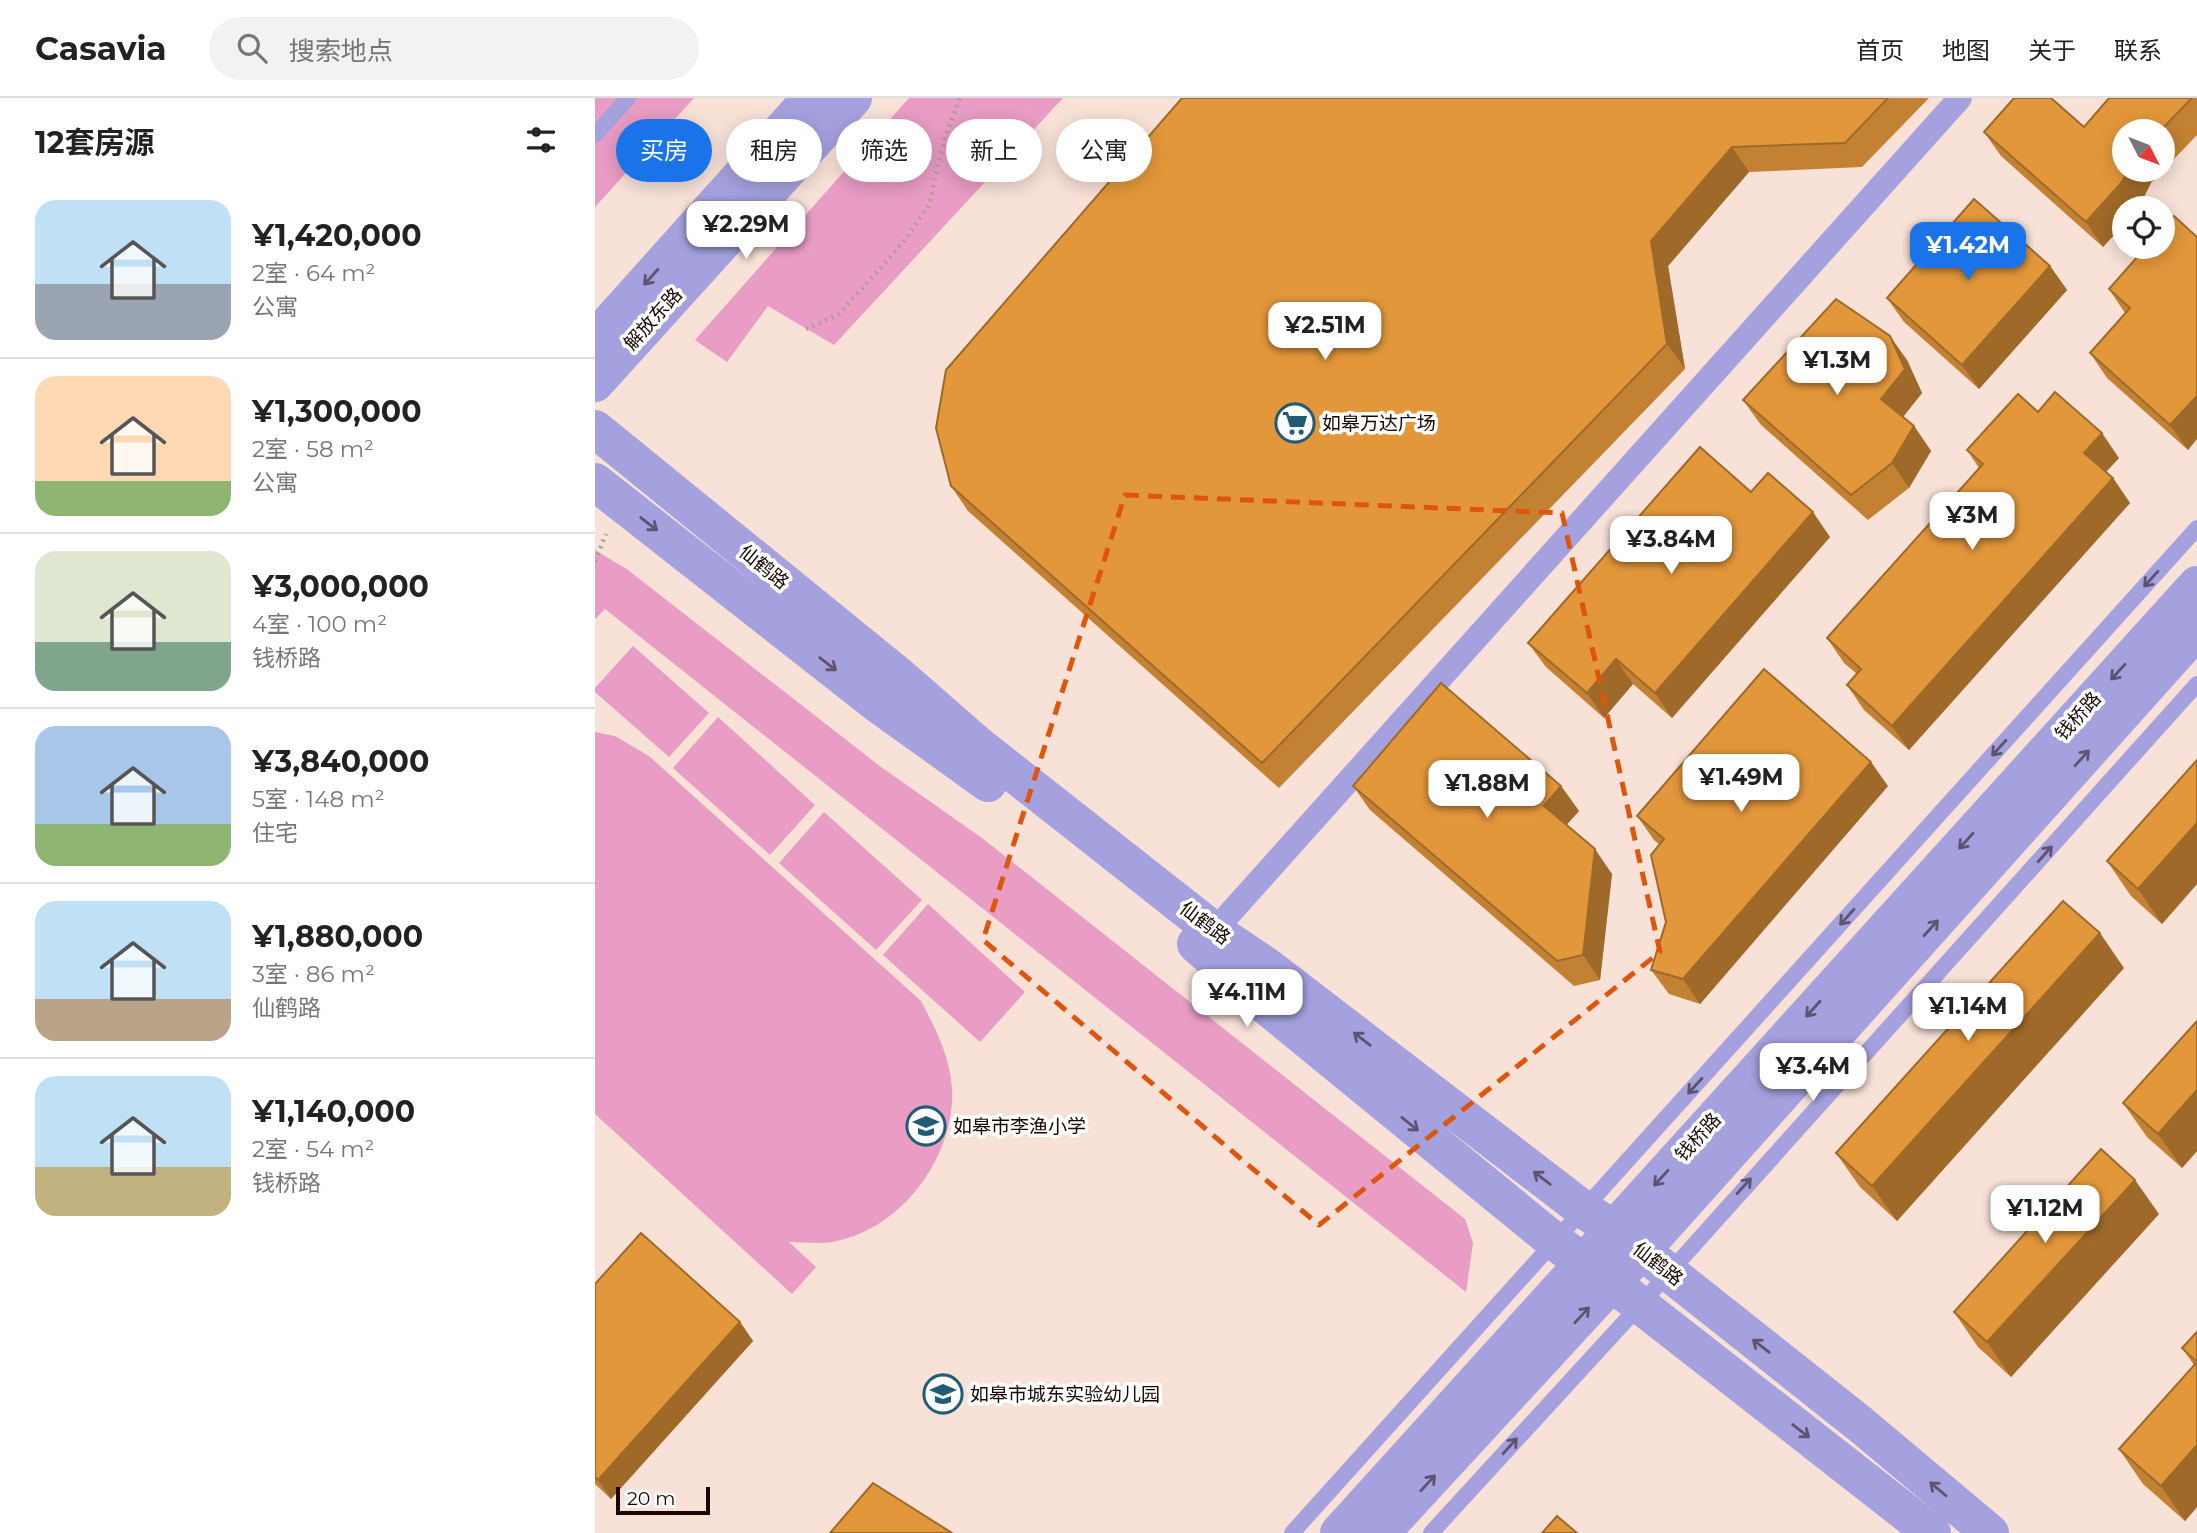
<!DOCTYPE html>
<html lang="zh">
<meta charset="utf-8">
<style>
:root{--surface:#fff;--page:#f2f2f2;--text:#222;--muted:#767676;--line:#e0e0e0;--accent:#1a73e8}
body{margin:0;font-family:Montserrat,"Noto Sans SC",sans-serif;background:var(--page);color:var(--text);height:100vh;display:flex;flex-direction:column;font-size:26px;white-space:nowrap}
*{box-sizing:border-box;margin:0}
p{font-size:23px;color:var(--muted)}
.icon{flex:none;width:38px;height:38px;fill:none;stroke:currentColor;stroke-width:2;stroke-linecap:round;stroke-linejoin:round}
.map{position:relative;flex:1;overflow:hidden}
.side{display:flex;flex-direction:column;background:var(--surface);width:595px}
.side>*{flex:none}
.hud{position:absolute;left:21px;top:21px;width:665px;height:63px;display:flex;gap:14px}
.needle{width:46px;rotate:132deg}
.controls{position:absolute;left:1517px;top:21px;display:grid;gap:14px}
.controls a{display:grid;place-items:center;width:63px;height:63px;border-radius:50%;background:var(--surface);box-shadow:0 4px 18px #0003;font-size:35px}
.scale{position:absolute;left:21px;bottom:18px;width:94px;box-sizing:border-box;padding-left:7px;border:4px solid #190802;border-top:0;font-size:19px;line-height:24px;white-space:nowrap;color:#190802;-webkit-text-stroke:5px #fff;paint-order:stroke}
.price{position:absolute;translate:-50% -60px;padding:0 16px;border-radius:14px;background:#fff;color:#222;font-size:23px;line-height:46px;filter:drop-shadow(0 2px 4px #0008)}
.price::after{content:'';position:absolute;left:50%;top:42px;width:21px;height:16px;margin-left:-10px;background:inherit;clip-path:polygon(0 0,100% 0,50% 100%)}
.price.current{background:var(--accent);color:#fff}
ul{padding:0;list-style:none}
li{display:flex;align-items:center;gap:21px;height:175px;padding:0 35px}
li+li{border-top:2px solid var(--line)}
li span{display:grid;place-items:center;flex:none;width:196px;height:140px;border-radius:21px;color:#555}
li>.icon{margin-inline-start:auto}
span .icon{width:84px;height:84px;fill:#fffc;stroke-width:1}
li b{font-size:30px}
h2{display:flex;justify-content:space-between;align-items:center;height:84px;padding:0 35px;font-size:30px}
.pill{padding:0 24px;border-radius:32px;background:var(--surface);box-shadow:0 4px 18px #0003;font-size:24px;line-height:63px}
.pill.current{background:var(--accent);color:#fff}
header{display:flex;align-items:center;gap:42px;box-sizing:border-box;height:98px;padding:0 35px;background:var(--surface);border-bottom:2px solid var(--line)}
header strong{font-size:33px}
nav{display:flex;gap:38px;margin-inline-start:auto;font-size:24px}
.search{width:490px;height:63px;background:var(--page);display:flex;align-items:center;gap:18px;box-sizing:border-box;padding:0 24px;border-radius:38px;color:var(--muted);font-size:26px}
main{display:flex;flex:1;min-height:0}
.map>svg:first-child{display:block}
.green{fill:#e99cc4}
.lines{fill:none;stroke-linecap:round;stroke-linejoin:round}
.path{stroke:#b29d95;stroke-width:4.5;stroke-dasharray:2 5;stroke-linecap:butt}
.service{stroke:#a5a1df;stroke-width:16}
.pedestrian{stroke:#a5a1df;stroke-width:24}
.tertiary{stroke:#a5a1df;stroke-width:38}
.wall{fill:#c38233;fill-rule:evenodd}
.shaded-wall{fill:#9f6a29}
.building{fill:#e3973b;stroke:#9f6a29;stroke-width:2}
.oneway{stroke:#5f5470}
.marked{fill:none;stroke:#de550c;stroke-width:5;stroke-dasharray:14 9;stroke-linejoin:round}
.labels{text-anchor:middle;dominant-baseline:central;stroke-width:7;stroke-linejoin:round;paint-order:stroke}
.street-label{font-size:19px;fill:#190802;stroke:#fff}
.poi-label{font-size:19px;fill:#190802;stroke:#fff;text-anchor:start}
</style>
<header>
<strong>Casavia</strong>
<div class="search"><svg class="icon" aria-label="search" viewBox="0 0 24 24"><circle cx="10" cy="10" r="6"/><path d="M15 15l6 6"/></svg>搜索地点</div>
<nav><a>首页</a><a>地图</a><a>关于</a><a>联系</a></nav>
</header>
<main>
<section class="side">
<h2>12套房源<svg class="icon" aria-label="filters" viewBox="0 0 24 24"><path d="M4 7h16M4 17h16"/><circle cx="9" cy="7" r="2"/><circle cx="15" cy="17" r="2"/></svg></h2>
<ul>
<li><span style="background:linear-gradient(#bfe0f5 60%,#9aa5b1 0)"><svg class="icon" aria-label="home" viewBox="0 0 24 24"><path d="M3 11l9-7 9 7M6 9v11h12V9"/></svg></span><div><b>¥1,420,000</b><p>2室 · 64 m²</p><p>公寓</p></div></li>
<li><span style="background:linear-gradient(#ffd9b3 75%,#8fb573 0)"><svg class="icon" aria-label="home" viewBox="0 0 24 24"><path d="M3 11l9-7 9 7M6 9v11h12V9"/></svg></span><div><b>¥1,300,000</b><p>2室 · 58 m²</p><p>公寓</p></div></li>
<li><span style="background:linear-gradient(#dfe7d0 65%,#7fa58c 0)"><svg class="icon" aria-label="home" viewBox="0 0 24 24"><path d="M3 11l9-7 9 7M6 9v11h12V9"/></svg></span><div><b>¥3,000,000</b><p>4室 · 100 m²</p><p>钱桥路</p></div></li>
<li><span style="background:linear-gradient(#a9c7e8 70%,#8fb573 0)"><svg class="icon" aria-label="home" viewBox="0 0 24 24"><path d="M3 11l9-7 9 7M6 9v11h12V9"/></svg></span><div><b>¥3,840,000</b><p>5室 · 148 m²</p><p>住宅</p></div></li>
<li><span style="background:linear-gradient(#bfe0f5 70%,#b9a48a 0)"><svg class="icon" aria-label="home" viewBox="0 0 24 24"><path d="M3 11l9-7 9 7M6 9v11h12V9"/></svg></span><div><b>¥1,880,000</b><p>3室 · 86 m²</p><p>仙鹤路</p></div></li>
<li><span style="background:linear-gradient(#bfe0f5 65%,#c2b280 0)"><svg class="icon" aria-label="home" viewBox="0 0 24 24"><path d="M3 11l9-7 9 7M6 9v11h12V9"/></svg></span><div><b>¥1,140,000</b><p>2室 · 54 m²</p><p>钱桥路</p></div></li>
</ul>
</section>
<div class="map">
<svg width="1602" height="1435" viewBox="0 0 1602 1435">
<rect width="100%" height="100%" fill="#f8e1d7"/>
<!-- green -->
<g class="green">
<path d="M0,0H99L0,109Z"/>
<path d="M314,0H468L239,247L173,208L132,264L100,242Z"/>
<path d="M0,452L33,472L286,669L387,740L870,1121L878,1145L871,1194L10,511L0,521Z"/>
<path d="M38,548L114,615L74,659L0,594V590Z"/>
<path d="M123,619L220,707L175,757L78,670Z"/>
<path d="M0,634L20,638L54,658L326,903C343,935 359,967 357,1004C353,1068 302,1133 237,1144C223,1146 208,1144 194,1144L221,1169L197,1196L0,1016Z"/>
<path d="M229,714L327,802L281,852L184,765Z"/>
<path d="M333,806L430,894L385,944L288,857Z"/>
</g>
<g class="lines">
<!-- path -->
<g class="path">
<path d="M211,231L244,216L307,146L334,107L349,42L365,0"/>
<path d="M0,463L11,436"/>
</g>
<!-- service -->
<g class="service">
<path d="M0,37L33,0"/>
<path d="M697,1435L1602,430"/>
<path d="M836,1435L1045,1207L1602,586"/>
</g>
<!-- pedestrian -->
<path class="pedestrian" d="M619,833L1365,0"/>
<!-- tertiary -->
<g class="tertiary">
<path d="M0,241L216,0"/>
<path d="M0,285L258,0"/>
<path d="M0,331L305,579L384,648L619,833L674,870L989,1112L1019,1131L1265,1326L1395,1435"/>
<path d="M0,384L283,606L393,685"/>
<path d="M601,846L669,906L959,1143L1017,1185L1337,1435"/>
<path d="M744,1435L1602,487"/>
<path d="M786,1435L1046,1153L1602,532"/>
</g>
</g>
<!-- wall -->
<g class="wall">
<path d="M587,0H1334L1267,69L1154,74L1073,168L1090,271L684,690L373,413L356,388Z"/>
<path d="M1514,0H1602V37L1556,85L1544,109L1508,149L1406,58L1389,34L1489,29ZM1530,33H1568V72H1530Z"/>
<path d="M1602,139L1593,352L1512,280L1495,255L1530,215L1514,191Z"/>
<path d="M1455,168L1472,192L1384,291L1309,224L1292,200Z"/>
<path d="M1312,262L1327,295L1308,319L1319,328L1336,353L1314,390L1273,422L1166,327L1148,302Z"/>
<path d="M1372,352L1524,360L1511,374L1518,380L1535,405L1314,652L1269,612L1252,587L1262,576L1249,565L1232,540L1384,370Z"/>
<path d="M1156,394L1235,439L1077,620L1038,586L1009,620L951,569L933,545Z"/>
<path d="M1602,662V786L1567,826L1536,798L1512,763Z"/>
<path d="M758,688H966L984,713L971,727L1017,776L1005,882L979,888L775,712Z"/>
<path d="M1293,688L1105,906L1074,896L1056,872L1071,824L1065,747L1059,742L1042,718Z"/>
<path d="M1529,870L1302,1123L1265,1089L1241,1055Z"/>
<path d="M1602,923V1053L1587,1070L1552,1039L1528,1005Z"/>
<path d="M1564,1116L1416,1279L1383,1249L1359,1214Z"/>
<path d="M0,1186L145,1224L158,1243L16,1401L0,1386Z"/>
<path d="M1602,1234V1409L1590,1423L1548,1386L1524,1351L1599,1267L1587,1250Z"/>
</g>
<!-- shaded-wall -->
<g class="shaded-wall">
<path d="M1137,49L1154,74L1073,168L1090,271L1072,246L1056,143Z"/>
<path d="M1533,72H1547L1556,85L1543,110H1530V125L1508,149L1491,124Z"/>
<path d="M1455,168L1472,192L1384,291L1367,267Z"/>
<path d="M1295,238L1312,262L1327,295L1303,325L1286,301Z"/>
<path d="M1602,298V341L1593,352L1575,327Z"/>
<path d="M1319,328L1336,353L1314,390L1297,365Z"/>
<path d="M1507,335L1524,360L1506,379L1489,355Z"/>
<path d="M1518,380L1535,405L1314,652L1297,628Z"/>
<path d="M1218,414L1235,439L1077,620L1060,595Z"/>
<path d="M1021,561L1038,586L1009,620L992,595Z"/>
<path d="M1276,664L1293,688L1105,906L1088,881Z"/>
<path d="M966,688L984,713L966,733L949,708Z"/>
<path d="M1602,725V786L1567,826L1543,791Z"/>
<path d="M1000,751L1017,776L1005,882L988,857Z"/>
<path d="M1505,835L1529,870L1302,1123L1277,1088Z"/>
<path d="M1602,992V1053L1587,1070L1563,1036Z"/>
<path d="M1540,1082L1564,1116L1416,1279L1392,1244Z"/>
<path d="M145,1224L158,1243L16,1401L3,1382Z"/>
<path d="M1602,1347V1409L1590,1423L1566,1388Z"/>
</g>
<!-- building -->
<g class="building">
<path d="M587,0H1293L1250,45L1137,49L1056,143L1072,246L667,665L356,388L341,330L351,272Z"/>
<path d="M1419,0H1456L1489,29L1514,0H1597L1565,33H1530V72H1533L1527,84L1491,124L1389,34Z"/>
<path d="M1379,101L1455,168L1367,267L1292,200Z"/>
<path d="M1579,118L1602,139V298L1575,327L1495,255L1535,210L1514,191L1551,149H1568V130Z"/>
<path d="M1241,201L1295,238L1310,271L1286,301L1319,328L1297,365L1256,397L1148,302Z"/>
<path d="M1460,294L1507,335L1489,355L1518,380L1297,628L1252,587L1266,571L1232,540L1388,366L1372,352L1423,296L1443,314Z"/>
<path d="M1105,349L1156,394L1173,375L1218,414L1060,595L1021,561L992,595L933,545Z"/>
<path d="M1169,571L1276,664L1088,881L1056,872L1071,824L1056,757L1069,741L1042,718Z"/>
<path d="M846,585L966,688L949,708L1000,751L988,857L962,863L758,688Z"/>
<path d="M1602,662V725L1543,791L1512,763Z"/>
<path d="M1468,803L1505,835L1277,1088L1241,1055Z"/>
<path d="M1602,923V992L1563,1036L1528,1005Z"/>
<path d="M1506,1051L1540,1082L1392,1244L1359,1214Z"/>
<path d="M46,1135L145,1224L3,1382L0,1379V1186Z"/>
<path d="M1602,1234V1264L1587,1250Z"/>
<path d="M1602,1264V1347L1566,1388L1524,1351Z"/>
<path d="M278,1385L357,1435H235Z"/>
<path d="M962,1418L982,1435H947Z"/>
</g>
<!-- one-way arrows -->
<defs><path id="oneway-shaft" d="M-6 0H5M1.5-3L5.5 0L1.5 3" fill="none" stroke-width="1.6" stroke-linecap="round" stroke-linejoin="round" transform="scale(1.75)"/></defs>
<g class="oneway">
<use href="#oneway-shaft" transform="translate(56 179) rotate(132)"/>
<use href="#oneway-shaft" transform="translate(54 426) rotate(38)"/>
<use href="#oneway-shaft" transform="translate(1556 481) rotate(132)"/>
<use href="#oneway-shaft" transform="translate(233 566) rotate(38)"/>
<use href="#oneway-shaft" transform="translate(1523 574) rotate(132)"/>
<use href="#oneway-shaft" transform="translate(1404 650) rotate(132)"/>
<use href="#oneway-shaft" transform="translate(1487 660) rotate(-48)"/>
<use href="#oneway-shaft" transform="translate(1371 743) rotate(132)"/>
<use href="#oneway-shaft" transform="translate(1450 756) rotate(-48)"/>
<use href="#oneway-shaft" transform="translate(1252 819) rotate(132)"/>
<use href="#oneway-shaft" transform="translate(1336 830) rotate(-48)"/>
<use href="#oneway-shaft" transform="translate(1218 911) rotate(132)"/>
<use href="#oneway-shaft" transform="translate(767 941) rotate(-142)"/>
<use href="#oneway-shaft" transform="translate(1100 988) rotate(132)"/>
<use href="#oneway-shaft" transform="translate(815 1026) rotate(39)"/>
<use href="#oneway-shaft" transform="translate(947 1080) rotate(-142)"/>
<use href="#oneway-shaft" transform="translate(1066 1080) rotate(132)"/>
<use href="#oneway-shaft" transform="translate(1149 1088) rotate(-48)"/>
<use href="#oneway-shaft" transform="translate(987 1217) rotate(-47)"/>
<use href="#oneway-shaft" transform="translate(1166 1248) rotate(-142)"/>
<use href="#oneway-shaft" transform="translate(1206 1333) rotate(38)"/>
<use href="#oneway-shaft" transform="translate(915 1348) rotate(-48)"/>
<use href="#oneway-shaft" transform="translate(833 1385) rotate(-47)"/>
<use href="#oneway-shaft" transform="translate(1343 1391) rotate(-140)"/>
</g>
<!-- marked area -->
<path class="marked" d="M530,397L967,415L1065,854L724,1127L388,842Z"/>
<!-- icons -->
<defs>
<g id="supermarket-ring" transform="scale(2.0125)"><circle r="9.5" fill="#fff" stroke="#205d75" stroke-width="1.5"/><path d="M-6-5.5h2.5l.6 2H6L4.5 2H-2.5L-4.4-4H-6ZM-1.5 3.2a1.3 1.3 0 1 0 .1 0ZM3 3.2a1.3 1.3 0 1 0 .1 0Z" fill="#205d75"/></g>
<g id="school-ring" transform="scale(2.0125)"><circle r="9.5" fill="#fff" stroke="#205d75" stroke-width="1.5"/><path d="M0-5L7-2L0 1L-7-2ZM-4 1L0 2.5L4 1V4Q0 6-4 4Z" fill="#205d75"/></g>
</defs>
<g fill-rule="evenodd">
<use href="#supermarket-ring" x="700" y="325"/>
<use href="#school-ring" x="331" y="1028"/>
<use href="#school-ring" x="348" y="1296"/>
</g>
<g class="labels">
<!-- street labels -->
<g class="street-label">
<text transform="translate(58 221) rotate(-48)">解放东路</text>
<text transform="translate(169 469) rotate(39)">仙鹤路</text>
<text transform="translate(1483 618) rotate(-48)">钱桥路</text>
<text transform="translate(610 825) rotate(37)">仙鹤路</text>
<text transform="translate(1103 1039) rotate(-48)">钱桥路</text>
<text transform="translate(1063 1166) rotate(38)">仙鹤路</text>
</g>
<!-- poi labels -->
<g class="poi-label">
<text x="727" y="325">如皋万达广场</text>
<text x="358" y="1028">如皋市李渔小学</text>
<text x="375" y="1296">如皋市城东实验幼儿园</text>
</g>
</g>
</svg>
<div class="controls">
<a><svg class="needle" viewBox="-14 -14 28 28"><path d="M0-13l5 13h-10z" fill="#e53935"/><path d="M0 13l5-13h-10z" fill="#767676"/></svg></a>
<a><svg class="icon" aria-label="locate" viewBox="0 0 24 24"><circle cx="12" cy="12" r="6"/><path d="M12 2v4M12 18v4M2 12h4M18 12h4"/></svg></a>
</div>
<div class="scale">20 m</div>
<b class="price" style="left:151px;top:163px">¥2.29M</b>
<b class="price current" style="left:1373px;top:184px">¥1.42M</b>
<b class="price" style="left:730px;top:264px">¥2.51M</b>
<b class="price" style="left:1242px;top:299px">¥1.3M</b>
<b class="price" style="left:1377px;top:454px">¥3M</b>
<b class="price" style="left:1076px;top:478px">¥3.84M</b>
<b class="price" style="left:1146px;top:716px">¥1.49M</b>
<b class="price" style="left:892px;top:722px">¥1.88M</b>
<b class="price" style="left:652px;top:931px">¥4.11M</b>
<b class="price" style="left:1373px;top:945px">¥1.14M</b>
<b class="price" style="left:1218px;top:1005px">¥3.4M</b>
<b class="price" style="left:1450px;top:1147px">¥1.12M</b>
<div class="hud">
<a class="pill current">买房</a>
<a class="pill">租房</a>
<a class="pill">筛选</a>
<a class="pill">新上</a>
<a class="pill">公寓</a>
</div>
</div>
</main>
